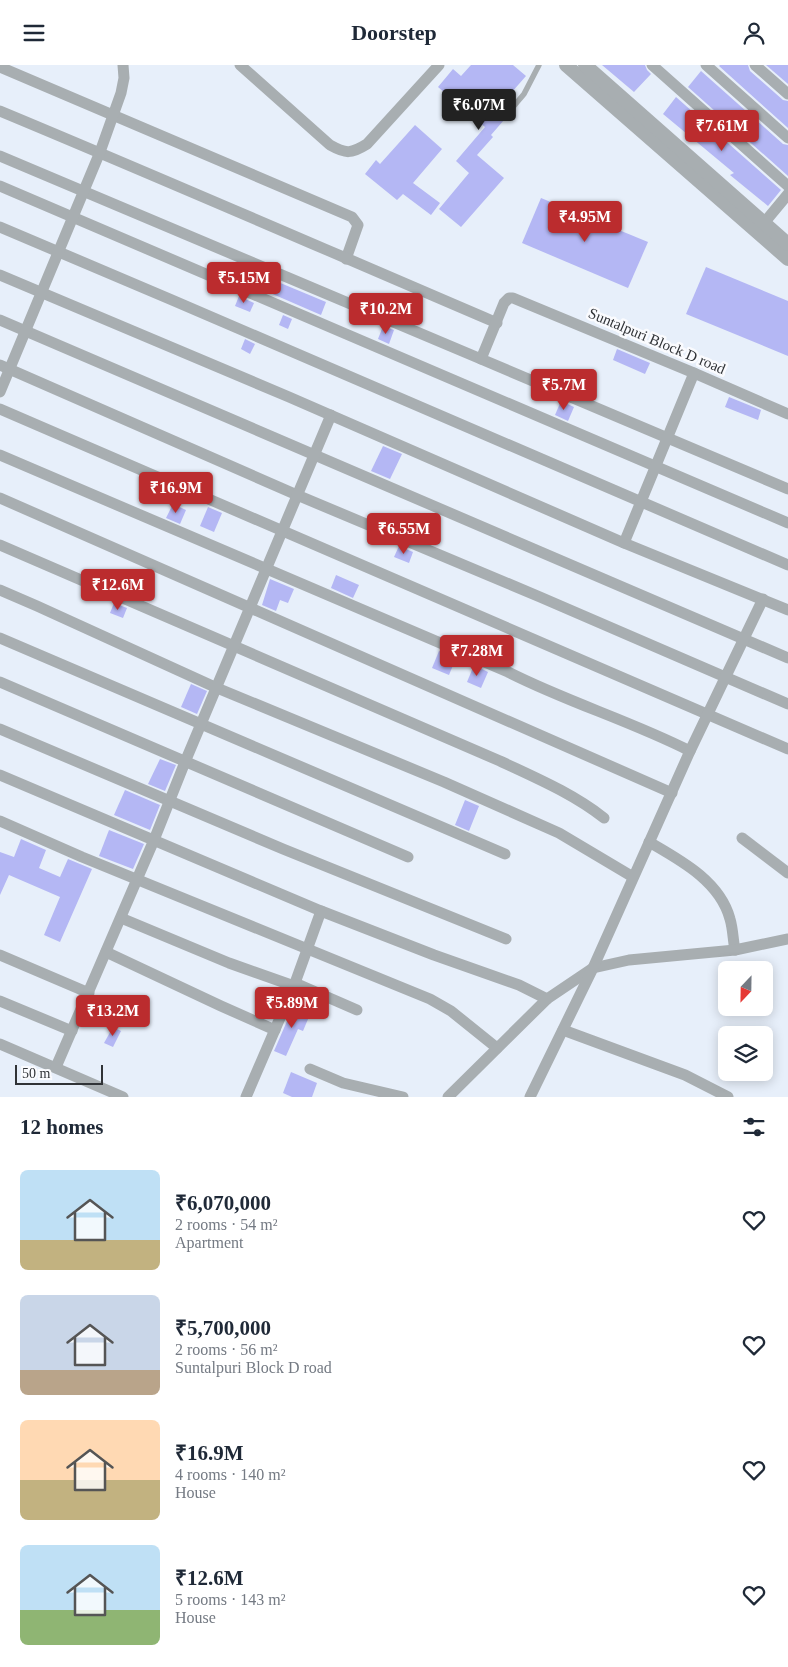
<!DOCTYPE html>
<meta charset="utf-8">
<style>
:root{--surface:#fff;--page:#f2f2f3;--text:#1f2937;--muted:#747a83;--accent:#bb2c2e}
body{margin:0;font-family:"Times New Roman",serif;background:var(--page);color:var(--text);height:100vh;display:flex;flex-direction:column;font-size:19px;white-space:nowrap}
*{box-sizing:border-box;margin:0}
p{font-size:16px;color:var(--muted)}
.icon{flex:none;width:28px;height:28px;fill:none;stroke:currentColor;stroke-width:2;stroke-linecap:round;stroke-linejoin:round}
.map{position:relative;height:1032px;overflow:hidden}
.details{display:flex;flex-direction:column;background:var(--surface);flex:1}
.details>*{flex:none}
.needle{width:32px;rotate:202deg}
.tools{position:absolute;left:718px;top:896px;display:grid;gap:10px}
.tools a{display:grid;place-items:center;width:55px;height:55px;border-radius:8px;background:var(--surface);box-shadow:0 2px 12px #0003;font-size:25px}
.scale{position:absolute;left:15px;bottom:12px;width:88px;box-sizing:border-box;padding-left:5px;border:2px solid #303337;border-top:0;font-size:14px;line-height:18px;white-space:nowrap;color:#303337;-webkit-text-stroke:4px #fafbfe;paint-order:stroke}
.price{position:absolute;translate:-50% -42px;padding:0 11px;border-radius:5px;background:var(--accent);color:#fff;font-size:16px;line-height:32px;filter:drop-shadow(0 1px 2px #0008)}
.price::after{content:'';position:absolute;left:50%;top:30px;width:15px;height:11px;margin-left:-8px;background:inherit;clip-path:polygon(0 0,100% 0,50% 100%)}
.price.active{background:#222;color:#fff}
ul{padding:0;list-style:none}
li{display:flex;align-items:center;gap:15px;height:125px;padding:0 20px}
li span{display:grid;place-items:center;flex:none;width:140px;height:100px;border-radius:8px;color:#555}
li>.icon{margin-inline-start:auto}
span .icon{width:60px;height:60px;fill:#fffc;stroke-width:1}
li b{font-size:21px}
h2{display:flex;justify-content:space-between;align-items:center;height:60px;padding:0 20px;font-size:21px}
header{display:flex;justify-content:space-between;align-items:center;height:65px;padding:0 20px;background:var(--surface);font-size:22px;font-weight:700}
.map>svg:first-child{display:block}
.building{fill:#b4b7f4}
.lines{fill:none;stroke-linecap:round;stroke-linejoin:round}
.service{stroke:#a8aeb1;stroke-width:5.5}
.minor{stroke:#a8aeb1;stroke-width:11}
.tertiary{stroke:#a8aeb1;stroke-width:14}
.labels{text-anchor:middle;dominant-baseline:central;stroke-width:5;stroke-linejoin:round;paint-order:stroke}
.street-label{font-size:15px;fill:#303337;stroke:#fafbfe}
</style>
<header><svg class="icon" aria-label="menu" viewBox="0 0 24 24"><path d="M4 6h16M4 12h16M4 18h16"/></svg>Doorstep<svg class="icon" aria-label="person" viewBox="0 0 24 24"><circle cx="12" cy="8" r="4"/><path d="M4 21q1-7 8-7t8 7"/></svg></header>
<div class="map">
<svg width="788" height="1032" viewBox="0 0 788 1032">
<rect width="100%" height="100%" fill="#e7effa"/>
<!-- building -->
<g class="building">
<path d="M471,0H513L526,11L504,36L509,40L500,51L504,55L491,70L493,72L477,90L504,113L461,162L439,144L469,108L456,96L485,62L438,22L453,4L461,11Z"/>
<path d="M602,0H645L647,5L651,9L634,27Z"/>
<path d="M720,0H748L750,6L783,35L788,36V63L719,1Z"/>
<path d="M766,0H788V19Z"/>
<path d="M701,6L783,79L788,80V111L688,22Z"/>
<path d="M676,32L781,125L768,141L730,110L734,108L663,49Z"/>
<path d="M415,60L442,84L413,118L440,138L431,150L403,129L397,135L365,109L376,95L380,99Z"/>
<path d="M541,133L648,177L628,223L522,178Z"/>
<path d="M706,202L788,236V291L686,249Z"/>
<path d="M266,212L326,237L321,250L261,224Z"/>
<path d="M239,231L254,238L250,247L235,241Z"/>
<path d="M283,250L292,254L288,264L279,260Z"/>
<path d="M383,261L394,265L389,279L378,274Z"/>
<path d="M245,274L255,279L250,289L241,284Z"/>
<path d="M617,284L650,298L645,309L613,295Z"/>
<path d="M566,308L576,312L571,324L560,320Z"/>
<path d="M729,332L761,345L758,355L725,342Z"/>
<path d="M561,336L574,342L568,356L555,350Z"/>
<path d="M383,381L402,389L390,414L371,406Z"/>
<path d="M173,439L186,445L180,459L166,453Z"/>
<path d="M208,442L222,448L214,467L200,461Z"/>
<path d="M399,481L413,487L409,498L394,492Z"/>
<path d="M336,510L359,520L353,533L331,523Z"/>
<path d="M270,514L294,524L288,538L280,535L276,546L262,540Z"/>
<path d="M114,538L127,543L123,553L110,548Z"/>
<path d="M439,586L456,593L449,610L432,603Z"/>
<path d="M474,600L488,607L481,623L467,617Z"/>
<path d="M191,619L207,626L197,649L181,642Z"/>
<path d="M160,694L176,700L165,726L148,719Z"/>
<path d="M125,725L160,740L150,765L114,750Z"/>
<path d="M465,735L479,741L469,766L455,760Z"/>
<path d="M109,765L144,779L133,804L99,791Z"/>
<path d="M21,774L46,785L39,803L60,812L68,794L92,804L60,877L44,870L60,832L9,810L0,830V787L14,792Z"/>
<path d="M294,940L311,947L303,966L298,964L286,991L274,986Z"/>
<path d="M113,962L121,966L113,982L104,978Z"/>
<path d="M291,1007L317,1018L312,1032H292L283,1028Z"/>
</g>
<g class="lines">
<!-- service -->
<path class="service" d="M513,42L524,29L539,0"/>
<!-- minor -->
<g class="minor">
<path d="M240,0L330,80C346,89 351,89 367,79L439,0"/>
<path d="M652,0L788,121"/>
<path d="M706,0L788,73"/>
<path d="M755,0L788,29"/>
<path d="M0,2L352,152L358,160L346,194"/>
<path d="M0,46C166,115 331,187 497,258"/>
<path d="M0,91L481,294"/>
<path d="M0,121L788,458"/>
<path d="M764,158L788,129"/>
<path d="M0,162L172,235L788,500"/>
<path d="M0,210L289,332L624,478L788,545"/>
<path d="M0,255L788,593"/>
<path d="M0,300L297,430L540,532L788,639"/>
<path d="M0,327L100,87L121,28L124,13L123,0"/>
<path d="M0,344L788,684"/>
<path d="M788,349L694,308L513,233H509L504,238L481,294L788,424"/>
<path d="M0,390L508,607C567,637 631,656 690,686"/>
<path d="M0,433L672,728"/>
<path d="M624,478L694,308"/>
<path d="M0,480L500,696C536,713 572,728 604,753"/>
<path d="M0,525L37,541L217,623L444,717L559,768L633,812"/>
<path d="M0,573L505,789"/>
<path d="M0,617L408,792"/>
<path d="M0,664L283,784L506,874"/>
<path d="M0,710L321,846L434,890L519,920L547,934"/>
<path d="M0,756L82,792L430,934L451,946L497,983"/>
<path d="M742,773L788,808"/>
<path d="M649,777C680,795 720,816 730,854C733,864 733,875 735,885"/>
<path d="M121,853L229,898L294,921"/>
<path d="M106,887L221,941L275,965"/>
<path d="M0,890L89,928"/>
<path d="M295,918L357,945"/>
<path d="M0,936L72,966"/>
<path d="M563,965L685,1010L728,1032"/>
<path d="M0,979L123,1032"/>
<path d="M56,1002L154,775L185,697L331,350"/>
<path d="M310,1004L343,1018L403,1032"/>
<path d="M246,1032L295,918L321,846"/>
<path d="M448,1032L547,934L593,903L629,895L735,885L788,874"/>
<path d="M530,1032L593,903L690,686L763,534"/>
</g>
<!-- tertiary -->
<g class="tertiary">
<path d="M566,0L788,194"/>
<path d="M585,0L788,179"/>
</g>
</g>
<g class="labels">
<!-- street labels -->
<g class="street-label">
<text transform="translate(657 276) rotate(23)">Suntalpuri Block D road</text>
</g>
</g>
</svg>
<div class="tools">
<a><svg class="needle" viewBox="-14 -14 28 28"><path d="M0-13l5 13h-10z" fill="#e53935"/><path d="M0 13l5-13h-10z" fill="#747a83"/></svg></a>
<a><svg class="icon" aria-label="layers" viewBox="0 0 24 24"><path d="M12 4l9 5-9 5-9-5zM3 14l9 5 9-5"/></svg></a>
</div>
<div class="scale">50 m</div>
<b class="price active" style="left:479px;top:66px">₹6.07M</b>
<b class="price" style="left:722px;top:87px">₹7.61M</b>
<b class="price" style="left:585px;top:178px">₹4.95M</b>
<b class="price" style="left:244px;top:239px">₹5.15M</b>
<b class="price" style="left:386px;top:270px">₹10.2M</b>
<b class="price" style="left:564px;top:346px">₹5.7M</b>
<b class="price" style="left:176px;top:449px">₹16.9M</b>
<b class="price" style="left:404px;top:490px">₹6.55M</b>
<b class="price" style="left:118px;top:546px">₹12.6M</b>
<b class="price" style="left:477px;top:612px">₹7.28M</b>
<b class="price" style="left:292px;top:964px">₹5.89M</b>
<b class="price" style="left:113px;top:972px">₹13.2M</b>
</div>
<section class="details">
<h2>12 homes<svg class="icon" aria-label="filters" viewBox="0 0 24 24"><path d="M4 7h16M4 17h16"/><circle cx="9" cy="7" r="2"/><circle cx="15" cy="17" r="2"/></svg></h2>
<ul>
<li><span style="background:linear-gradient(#bfe0f5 70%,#c2b280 0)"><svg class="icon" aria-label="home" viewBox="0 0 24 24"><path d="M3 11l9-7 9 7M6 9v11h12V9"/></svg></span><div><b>₹6,070,000</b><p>2 rooms · 54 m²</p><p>Apartment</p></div><svg class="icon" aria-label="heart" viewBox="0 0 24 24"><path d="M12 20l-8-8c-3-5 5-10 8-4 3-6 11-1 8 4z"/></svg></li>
<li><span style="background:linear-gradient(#c9d6e8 75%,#b9a48a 0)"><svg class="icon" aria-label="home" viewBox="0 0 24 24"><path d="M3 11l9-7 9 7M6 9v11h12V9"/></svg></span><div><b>₹5,700,000</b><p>2 rooms · 56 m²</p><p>Suntalpuri Block D road</p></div><svg class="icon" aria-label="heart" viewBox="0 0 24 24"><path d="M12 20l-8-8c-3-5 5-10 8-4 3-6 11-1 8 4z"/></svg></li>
<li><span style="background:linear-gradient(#ffd9b3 60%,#c2b280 0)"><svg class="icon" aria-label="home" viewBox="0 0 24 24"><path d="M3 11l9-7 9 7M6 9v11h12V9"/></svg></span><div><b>₹16.9M</b><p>4 rooms · 140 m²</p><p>House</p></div><svg class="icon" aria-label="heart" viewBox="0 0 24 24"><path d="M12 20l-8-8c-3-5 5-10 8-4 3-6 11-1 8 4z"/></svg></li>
<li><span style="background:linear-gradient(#bfe0f5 65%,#8fb573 0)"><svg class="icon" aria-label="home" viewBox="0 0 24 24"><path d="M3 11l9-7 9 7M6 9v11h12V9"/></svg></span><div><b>₹12.6M</b><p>5 rooms · 143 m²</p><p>House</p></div><svg class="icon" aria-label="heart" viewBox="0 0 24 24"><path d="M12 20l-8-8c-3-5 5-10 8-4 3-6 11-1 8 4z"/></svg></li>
</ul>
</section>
